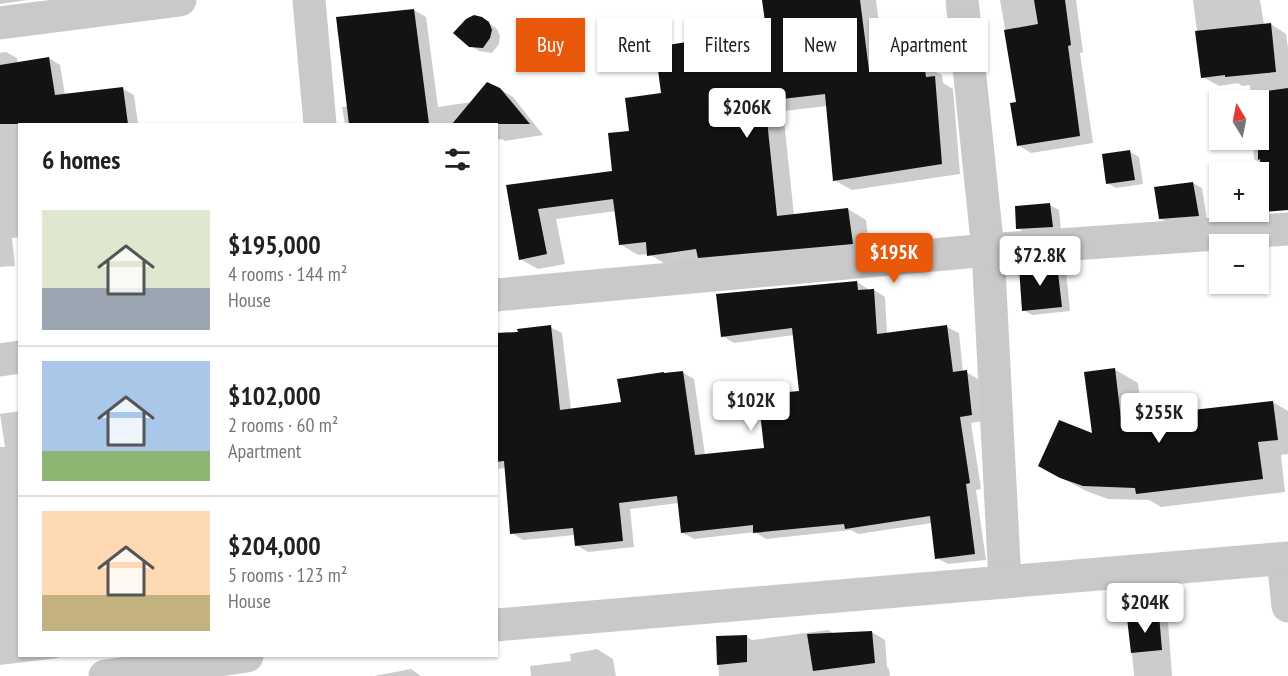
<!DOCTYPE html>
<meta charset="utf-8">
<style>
:root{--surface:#fff;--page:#f2f2f2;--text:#202124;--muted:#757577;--line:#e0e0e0;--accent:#ea580c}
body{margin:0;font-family:"PT Sans Narrow",sans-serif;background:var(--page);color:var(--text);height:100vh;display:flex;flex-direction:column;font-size:22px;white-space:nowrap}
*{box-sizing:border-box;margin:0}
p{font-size:20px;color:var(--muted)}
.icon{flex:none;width:33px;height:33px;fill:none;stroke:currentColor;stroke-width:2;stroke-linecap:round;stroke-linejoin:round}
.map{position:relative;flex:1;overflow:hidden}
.sheet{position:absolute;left:18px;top:123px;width:480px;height:534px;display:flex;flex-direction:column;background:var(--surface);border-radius:0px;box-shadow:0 2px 4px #0004}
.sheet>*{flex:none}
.hud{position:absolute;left:516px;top:18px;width:570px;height:54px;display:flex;gap:12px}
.needle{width:39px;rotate:350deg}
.fabs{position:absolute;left:1209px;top:90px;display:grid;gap:12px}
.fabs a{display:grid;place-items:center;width:60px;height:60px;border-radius:0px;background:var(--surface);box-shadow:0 2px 4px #0004;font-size:30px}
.price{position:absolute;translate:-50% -51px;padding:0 14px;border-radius:6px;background:#fff;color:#222;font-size:20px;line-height:39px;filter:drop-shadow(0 2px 3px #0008)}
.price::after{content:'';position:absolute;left:50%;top:36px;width:18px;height:14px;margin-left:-9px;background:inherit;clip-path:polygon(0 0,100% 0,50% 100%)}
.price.current{background:var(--accent);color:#fff}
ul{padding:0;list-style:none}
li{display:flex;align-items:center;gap:18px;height:150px;padding:0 24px}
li+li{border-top:2px solid var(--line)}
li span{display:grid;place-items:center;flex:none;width:168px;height:120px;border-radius:0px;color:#555}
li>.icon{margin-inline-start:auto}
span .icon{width:72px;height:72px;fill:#fffc;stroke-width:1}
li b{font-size:26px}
h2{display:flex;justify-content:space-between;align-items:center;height:72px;padding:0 24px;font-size:26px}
.tag{padding:0 21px;border-radius:0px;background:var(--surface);box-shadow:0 2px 4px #0004;font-size:21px;line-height:54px}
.tag.current{background:var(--accent);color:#fff}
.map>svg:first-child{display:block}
.shadow{fill:#0003}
.building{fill:#131313}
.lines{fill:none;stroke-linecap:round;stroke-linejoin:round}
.minor{stroke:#c9c9c9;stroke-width:33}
</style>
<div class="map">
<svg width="1288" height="676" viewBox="0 0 1288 676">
<rect width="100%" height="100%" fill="#fff"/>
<!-- shadow -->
<g class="shadow">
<path d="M0,0H27L0,4Z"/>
<path d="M763,0H876L885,69L923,65L942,75L943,83L953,89L960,174L852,190L834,180L827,106L783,111L794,215L848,209L866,220L870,253L667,265L649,254L638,255L620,244L616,211L556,219L565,264L538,269L520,259L507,186L614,172L631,132L705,41L715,46L766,39L768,37Z"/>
<path d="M1000,0H1076L1083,52L1080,53L1093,143L1031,153L1018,145V103Z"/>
<path d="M1193,0H1260L1264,25L1271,24L1286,34L1288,48V206L1262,164L1254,159L1253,140H1258V100H1251L1250,85L1242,86L1238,83L1219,86L1203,77Z"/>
<path d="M414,10L426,17L438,107L472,102L500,89L513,97L543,135L505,141L502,139L496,140V124H345L342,107L349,106Z"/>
<path d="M482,18L497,29L500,36L499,44L492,53L479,51L470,45Z"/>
<path d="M6,52L17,58L18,63L49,58L60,65L65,95L123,89L134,95L138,124H20V237L12,238L15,266L0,267V53Z"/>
<path d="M1130,152L1139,157L1143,184L1116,188L1107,183Z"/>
<path d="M1193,183L1202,188L1207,220L1169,224L1160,218Z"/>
<path d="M1050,205L1059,210L1061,231L1027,234L1018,228Z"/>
<path d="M1057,266L1066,271L1070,311L1032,315L1023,310Z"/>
<path d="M857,282L868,289V291L874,290L885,297L887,334L947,327L959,333L963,372H966L978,379L983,421L971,423L981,489L976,490L986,560L948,564L937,558L932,523L858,534L851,530L766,539L755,532L694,539L683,533L679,503L630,509L634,547L588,552L576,545L575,535L523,540L512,533L506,468L496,469V335L519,333L550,327L562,333L571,410L623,403L682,372L694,379L705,455L765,450L800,392L794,335L734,343L723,336Z"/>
<path d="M1114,369L1138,383L1142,418L1273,402L1288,411V454L1281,455L1285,492L1161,507L1149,500L1108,499L1086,491L1040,466L1094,435Z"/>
<path d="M20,411V656H58V658L0,665V447H5L0,414Z"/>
<path d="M1159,617L1168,622L1172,676H1134L1129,619Z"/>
<path d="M828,630L835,634L872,632L885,640L887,667L889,669L890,676H719L717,637L746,636L752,640Z"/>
<path d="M597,649L613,659L616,676H531L530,666L571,661L570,654Z"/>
<path d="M411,669L421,676H374Z"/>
</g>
<!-- building -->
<g class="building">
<path d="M762,0H860L869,70L924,63L926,77L935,76L942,164L833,181L825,94L765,101L777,216L848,208L853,244L698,258L696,249L647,256L646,242L619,245L613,199L538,209L547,254L519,260L506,185L612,171L608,133L629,131L625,98L661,93L655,47L706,39L707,46L766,38L767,36Z"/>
<path d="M1034,0H1065L1071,45L1068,46L1080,136L1017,146L1010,103L1016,102L1004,30L1038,24Z"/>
<path d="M414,9L429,124H349L336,17Z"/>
<path d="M474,15L482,17L489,22L492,30L490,38L483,48L469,47L453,33L466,19Z"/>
<path d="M1271,23L1276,72L1225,77V75L1201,78L1195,31Z"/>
<path d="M49,57L55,95L123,87L128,124H0V65Z"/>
<path d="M487,82L500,88L530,124H452Z"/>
<path d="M1288,88V210L1264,212L1260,159L1258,160V92Z"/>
<path d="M1130,150L1135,180L1106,184L1102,154Z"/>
<path d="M1193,182L1199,216L1159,219L1154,187Z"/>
<path d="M1050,203L1053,227L1016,229L1015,206Z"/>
<path d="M1057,264L1062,307L1022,311L1019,267Z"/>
<path d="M857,281L858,290L874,289L877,334L947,325L953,372L967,370L972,415L960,417L970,483L966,484L975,554L935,559L930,516L845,529L844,524L753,533V525L681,533L677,496L619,503L623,541L575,546L573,528L510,534L504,461L496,462V333L518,332L517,329L551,325L560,410L621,402L617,379L664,372V373L683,371L695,455L764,448L758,395L799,391L792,328L721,337L716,294Z"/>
<path d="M1115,368L1121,419L1139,415L1140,416L1273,401L1278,440L1258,442L1263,479L1136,494L1135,488L1083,486L1060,478L1038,466L1059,420L1092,433L1084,372Z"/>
<path d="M1159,615L1162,650L1131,653L1127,618Z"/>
<path d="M872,631L875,663L813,671L807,634Z"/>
<path d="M747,635V662L717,665L716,636Z"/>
</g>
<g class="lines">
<!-- minor -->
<g class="minor">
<path d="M309,0L320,124"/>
<path d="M962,0L988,250L1005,582"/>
<path d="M0,23L180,0"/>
<path d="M496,295L988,250L1288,229"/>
<path d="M0,360L20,357"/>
<path d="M1283,559L1288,606"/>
<path d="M496,625L1288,558"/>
<path d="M105,676L247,656"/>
</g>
</g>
</svg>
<div class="fabs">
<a><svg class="needle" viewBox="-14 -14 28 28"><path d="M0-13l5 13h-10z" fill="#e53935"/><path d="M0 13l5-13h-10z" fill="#757577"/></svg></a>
<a>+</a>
<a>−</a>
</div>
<b class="price" style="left:747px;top:139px">$206K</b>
<b class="price current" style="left:894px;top:284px">$195K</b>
<b class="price" style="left:1040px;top:287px">$72.8K</b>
<b class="price" style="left:751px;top:432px">$102K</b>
<b class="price" style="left:1159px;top:444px">$255K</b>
<b class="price" style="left:1145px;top:634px">$204K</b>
<div class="hud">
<a class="tag current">Buy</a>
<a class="tag">Rent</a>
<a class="tag">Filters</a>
<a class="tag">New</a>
<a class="tag">Apartment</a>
</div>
<section class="sheet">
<h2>6 homes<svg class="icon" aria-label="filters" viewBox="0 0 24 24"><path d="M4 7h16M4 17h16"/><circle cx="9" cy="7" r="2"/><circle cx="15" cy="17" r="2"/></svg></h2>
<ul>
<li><span style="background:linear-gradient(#dfe7d0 65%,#9aa5b1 0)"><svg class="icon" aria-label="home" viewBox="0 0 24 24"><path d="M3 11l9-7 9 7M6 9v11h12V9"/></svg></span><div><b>$195,000</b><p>4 rooms · 144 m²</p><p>House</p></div></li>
<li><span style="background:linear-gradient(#a9c7e8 75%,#8fb573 0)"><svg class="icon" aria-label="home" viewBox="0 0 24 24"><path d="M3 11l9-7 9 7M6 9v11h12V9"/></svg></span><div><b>$102,000</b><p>2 rooms · 60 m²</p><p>Apartment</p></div></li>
<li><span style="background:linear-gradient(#ffd9b3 70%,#c2b280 0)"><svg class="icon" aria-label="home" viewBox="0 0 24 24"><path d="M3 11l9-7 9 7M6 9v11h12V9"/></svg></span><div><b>$204,000</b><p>5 rooms · 123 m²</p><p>House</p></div></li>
</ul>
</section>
</div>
